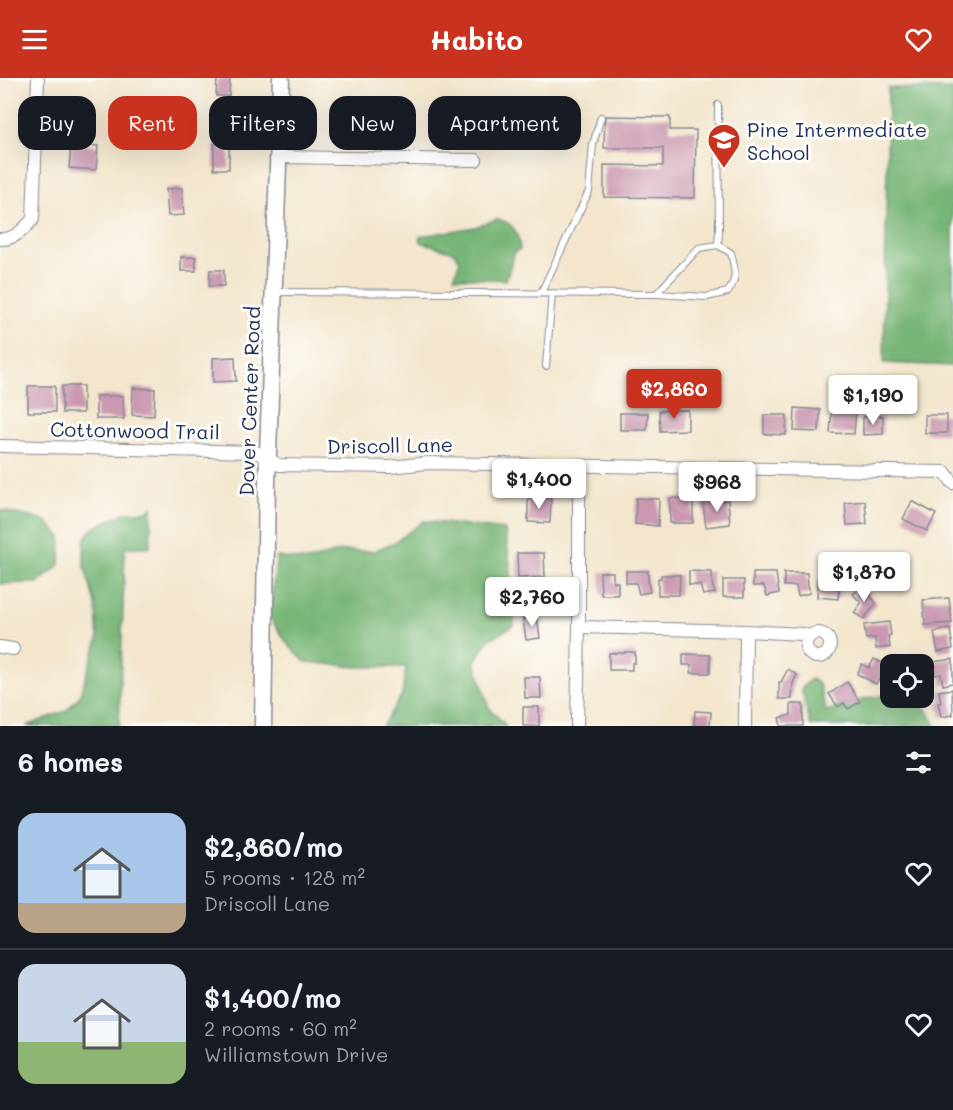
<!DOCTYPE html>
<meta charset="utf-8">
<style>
:root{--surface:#171b24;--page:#20242c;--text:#f1f3f6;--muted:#9ea1a6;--line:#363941;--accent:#c8321e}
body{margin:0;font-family:Mali,sans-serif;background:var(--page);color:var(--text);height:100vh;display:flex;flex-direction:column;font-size:22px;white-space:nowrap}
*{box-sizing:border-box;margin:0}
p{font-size:20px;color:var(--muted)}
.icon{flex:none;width:33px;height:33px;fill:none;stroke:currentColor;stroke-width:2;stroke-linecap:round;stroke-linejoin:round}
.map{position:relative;height:648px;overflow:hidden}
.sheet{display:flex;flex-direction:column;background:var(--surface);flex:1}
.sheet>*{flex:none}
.hud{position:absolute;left:18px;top:18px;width:600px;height:54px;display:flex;gap:12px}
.fabs{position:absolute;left:880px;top:576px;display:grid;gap:12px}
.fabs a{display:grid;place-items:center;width:54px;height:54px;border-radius:12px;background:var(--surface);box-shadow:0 6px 24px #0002;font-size:30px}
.price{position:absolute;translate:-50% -51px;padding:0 14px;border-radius:6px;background:#fff;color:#222;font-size:20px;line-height:39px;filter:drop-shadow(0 2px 3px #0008)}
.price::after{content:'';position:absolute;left:50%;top:36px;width:18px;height:14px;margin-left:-9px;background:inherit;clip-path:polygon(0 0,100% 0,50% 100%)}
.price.on{background:var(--accent);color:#fff}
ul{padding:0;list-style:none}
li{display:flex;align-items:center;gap:18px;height:150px;padding:0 18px}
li+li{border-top:2px solid var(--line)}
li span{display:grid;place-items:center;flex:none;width:168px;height:120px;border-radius:18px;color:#555}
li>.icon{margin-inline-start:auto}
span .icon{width:72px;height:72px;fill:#fffc;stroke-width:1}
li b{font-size:26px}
h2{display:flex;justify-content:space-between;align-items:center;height:72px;padding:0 18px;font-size:26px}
.chip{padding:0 21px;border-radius:18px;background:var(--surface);box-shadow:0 6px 24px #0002;font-size:21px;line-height:54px}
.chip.on{background:var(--accent);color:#fff}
header{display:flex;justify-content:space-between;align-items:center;height:78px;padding:0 18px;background:var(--accent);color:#fff;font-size:27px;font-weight:700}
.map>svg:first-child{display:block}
.forest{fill:#78b677;stroke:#4a726a;stroke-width:1.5}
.building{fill:#ca98b0}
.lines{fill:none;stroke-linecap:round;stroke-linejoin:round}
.lane-casing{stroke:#878a96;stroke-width:8}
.street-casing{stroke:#878a96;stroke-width:14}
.secondary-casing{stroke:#878a96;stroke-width:19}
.lane{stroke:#fff;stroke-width:6}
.street{stroke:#fff;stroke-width:12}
.secondary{stroke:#fff;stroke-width:16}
.labels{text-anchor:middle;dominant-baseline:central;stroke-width:6;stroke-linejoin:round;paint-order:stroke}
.poi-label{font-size:20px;fill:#1b2f5e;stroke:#fdfcf7;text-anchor:start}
.street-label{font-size:20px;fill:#1b2f5e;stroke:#fdfcf7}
</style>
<header><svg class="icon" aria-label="menu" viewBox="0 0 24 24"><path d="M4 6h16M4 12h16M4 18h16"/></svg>Habito<svg class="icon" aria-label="heart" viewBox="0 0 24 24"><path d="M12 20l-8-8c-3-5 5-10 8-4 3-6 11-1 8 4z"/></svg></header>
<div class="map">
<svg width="953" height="648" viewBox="0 0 953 648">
<rect width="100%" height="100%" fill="#fdfcf7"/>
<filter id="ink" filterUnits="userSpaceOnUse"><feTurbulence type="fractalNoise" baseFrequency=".0167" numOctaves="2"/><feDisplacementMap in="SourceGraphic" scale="12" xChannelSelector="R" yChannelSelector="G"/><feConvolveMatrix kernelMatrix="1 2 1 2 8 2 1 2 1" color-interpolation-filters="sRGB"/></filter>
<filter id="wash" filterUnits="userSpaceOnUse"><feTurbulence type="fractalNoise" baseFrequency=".008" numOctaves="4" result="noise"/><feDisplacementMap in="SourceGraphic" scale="24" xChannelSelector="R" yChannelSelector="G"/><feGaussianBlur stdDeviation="1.35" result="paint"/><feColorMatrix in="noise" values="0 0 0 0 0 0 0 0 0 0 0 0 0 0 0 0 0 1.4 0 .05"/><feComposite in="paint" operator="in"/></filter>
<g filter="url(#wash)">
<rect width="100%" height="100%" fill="#f3e6cd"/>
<!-- forest -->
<g class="forest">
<path d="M888,10L953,11V288L884,285Z"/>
<path d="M497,141C514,145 518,154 520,171L515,173L506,202L454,199L460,182L454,174L421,164L420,158L475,149Z"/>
<path d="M152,429L150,469H125L119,648H26L66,633L79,619L98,562L96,529L84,486V463L91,452L103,445L125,435L147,433Z"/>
<path d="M0,432L46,443L61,459L60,487L38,505L0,506Z"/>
<path d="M424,443L505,452L515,523L514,547L489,562L475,583L489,630L506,648H382L402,617L406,589H358L305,584L287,565L269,538L277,479L309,483L341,473H374L395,464Z"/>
<path d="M811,601L819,606L826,633L869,620L891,616V620H909L928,633L936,648H811L801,611Z"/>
</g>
<g id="blocks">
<!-- building -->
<g class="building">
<path d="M217,0H230L229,18H216Z"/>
<path d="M605,38L670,39V52H696L695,120L604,119V87L663,88V70H604Z"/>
<path d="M71,66L98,68L96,92L69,90Z"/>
<rect x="214" y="66" width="15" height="25"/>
<path d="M182,110L184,137L168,138L166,111Z"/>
<rect x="181" y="179" width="15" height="14"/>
<path d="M210,192H224V208H209Z"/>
<path d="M235,279L236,303L213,304V280Z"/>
<rect x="28" y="308" width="27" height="26"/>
<rect x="62" y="308" width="21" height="27"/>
<path d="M133,310L155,311L154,338L132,337Z"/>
<path d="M96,318H123L124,341H96Z"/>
<path d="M795,330L820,332L819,354L794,353Z"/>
<path d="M832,330L856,331L854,356L830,355Z"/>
<path d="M688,332V352L660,353L659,333Z"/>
<path d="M620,335H648L647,352H620Z"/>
<path d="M764,337H787L786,357L764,356Z"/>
<rect x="925" y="337" width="22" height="18"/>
<path d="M883,338V356L863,357V339Z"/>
<path d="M528,420H551L550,445L528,444Z"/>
<path d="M636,420L659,421L658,448L635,446Z"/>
<rect x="670" y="420" width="23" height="25"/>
<path d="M728,422L730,446L706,449L703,425Z"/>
<path d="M865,423L867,446L847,447L845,425Z"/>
<path d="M912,423L936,436L927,453L903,441Z"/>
<path d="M517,475H544L545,499L518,500Z"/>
<path d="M626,493H648V505L650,514L639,516L636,505H626Z"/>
<path d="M689,493L712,494V506L715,515L703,517L700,507H689Z"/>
<path d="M600,494H613V504H618V517H601Z"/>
<path d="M753,495H776L779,515L767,518L764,508H753Z"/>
<path d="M784,495H807L808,507L810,515L798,518L796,508H784Z"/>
<path d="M661,497H680L679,517H658V500H661Z"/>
<rect x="723" y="502" width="21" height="17"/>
<path d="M818,502L840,503L838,521L817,519Z"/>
<path d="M522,506H542L543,530L523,531Z"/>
<path d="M863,508L876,525L864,541L854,535L861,525L853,516Z"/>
<path d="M949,520L952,545L925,547L923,522Z"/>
<path d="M537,539L540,560L526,562L523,541Z"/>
<path d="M889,544L891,557L888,558L890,569L876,571L875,560L866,561L864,547Z"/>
<path d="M950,551L953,571L938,574L934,554Z"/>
<path d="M625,574H635V585H632V592H609V575H625Z"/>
<path d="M683,576L710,577V595H691V587H683Z"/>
<path d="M874,581L887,587L876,606L857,596L862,586L869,590Z"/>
<path d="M953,581V605L943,607L941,596L935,597L933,584Z"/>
<path d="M788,591L797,597L793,605L792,621H779V604H781Z"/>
<path d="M524,599H540L541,620H525Z"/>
<path d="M847,604L860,624L848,631L844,625L838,629L829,616Z"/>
<path d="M952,611L953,637L941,639L938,625H941L939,613Z"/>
<path d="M791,626H803V648H781L779,640L791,637Z"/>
<rect x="523" y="629" width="16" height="19"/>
<path d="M695,633L711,634L710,648H694Z"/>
</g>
</g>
</g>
<g filter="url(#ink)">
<use href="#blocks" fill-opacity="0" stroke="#878a96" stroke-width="1.5"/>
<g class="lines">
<!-- lane casing -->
<g class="lane-casing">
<g id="lane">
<path d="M718,167L731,175C735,192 738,199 728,214L707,219L656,216L699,170Z"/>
<path d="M718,167L719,154L718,27"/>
<path d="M275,214L656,216"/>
<path d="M541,215L589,113L593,66L601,39"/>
<path d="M546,288L552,215"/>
</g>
</g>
<!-- street casing -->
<g class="street-casing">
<g id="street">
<path d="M278,79L476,82"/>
<path d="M0,161C15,162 24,151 33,141L38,0"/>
<path d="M0,368L256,374L279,387L390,389L428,385L945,394"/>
<path d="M945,394L953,405"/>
<path d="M579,549L746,553L802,556L810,558"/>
<circle cx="818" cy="567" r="12"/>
<path d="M0,569L13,571"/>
<path d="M577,648L579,549V387"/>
<path d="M745,648L746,553"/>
</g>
</g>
<!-- secondary casing -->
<g class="secondary-casing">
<path id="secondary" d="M263,648L267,405L281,0"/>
</g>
<!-- lane -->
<use href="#lane" class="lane"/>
<!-- street -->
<use href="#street" class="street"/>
<!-- secondary -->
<use href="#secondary" class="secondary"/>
</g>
</g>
<!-- icons -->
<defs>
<g id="school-pin" transform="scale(1.725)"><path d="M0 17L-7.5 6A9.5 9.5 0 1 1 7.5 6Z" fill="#c8321e" stroke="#fdfcf7"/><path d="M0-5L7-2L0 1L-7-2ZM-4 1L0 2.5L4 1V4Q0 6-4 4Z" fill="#fff"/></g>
</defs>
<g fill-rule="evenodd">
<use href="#school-pin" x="724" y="62"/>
</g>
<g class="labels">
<!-- poi labels -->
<g class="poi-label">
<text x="747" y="51">Pine Intermediate<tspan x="747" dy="23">School</tspan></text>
</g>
<!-- street labels -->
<g class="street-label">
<text transform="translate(249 323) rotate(-88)">Dover Center Road</text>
<text transform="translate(135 352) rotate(1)">Cottonwood Trail</text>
<text transform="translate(390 367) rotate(-1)">Driscoll Lane</text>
</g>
</g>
</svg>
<div class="fabs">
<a><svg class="icon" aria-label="locate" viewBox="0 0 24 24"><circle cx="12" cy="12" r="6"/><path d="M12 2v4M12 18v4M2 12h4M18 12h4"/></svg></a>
</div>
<b class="price on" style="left:674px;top:342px">$2,860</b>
<b class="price" style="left:873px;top:348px">$1,190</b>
<b class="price" style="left:539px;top:432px">$1,400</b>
<b class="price" style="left:717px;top:435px">$968</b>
<b class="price" style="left:864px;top:525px">$1,870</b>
<b class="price" style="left:532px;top:550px">$2,760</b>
<div class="hud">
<a class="chip">Buy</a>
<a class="chip on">Rent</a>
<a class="chip">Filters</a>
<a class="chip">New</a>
<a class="chip">Apartment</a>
</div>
</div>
<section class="sheet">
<h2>6 homes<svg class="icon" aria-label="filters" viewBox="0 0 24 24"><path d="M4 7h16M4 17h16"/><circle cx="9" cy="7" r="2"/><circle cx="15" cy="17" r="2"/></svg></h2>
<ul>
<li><span style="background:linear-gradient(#a9c7e8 75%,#b9a48a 0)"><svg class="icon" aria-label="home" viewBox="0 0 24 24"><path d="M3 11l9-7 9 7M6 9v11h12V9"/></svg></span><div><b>$2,860/mo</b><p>5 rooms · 128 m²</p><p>Driscoll Lane</p></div><svg class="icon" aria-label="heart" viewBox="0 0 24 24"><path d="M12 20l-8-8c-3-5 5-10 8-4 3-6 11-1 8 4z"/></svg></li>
<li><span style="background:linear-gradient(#c9d6e8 65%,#8fb573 0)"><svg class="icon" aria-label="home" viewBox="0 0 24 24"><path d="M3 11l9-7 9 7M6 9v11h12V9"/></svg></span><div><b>$1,400/mo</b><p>2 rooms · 60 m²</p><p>Williamstown Drive</p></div><svg class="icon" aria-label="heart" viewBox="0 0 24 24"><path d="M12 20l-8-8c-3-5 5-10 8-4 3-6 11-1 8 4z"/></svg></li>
</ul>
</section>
